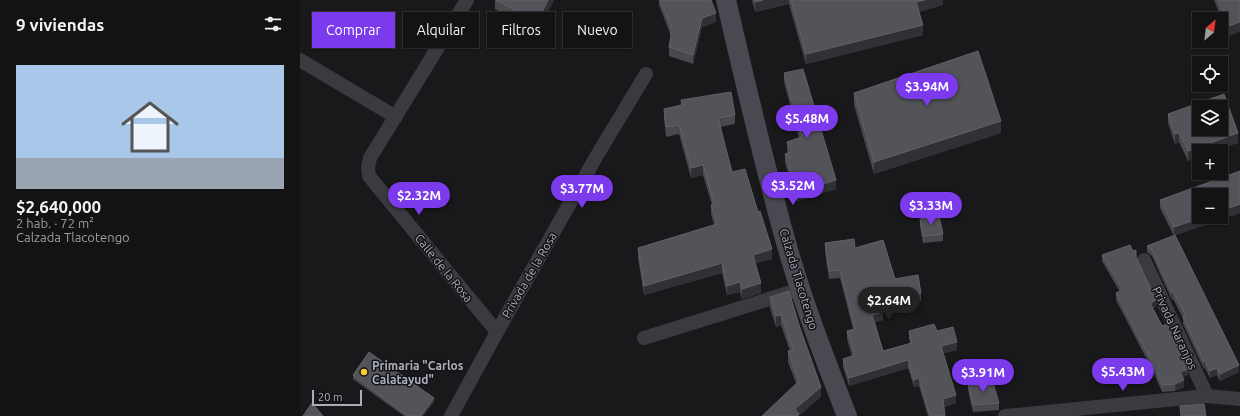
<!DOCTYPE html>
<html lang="es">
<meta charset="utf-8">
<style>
:root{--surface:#131314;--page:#1c1c1d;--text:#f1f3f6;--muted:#9d9ea0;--line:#323234;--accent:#7c3aed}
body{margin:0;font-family:Ubuntu,sans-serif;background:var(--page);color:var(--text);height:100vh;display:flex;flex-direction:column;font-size:15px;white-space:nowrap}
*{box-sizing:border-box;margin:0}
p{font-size:13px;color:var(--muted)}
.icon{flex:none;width:22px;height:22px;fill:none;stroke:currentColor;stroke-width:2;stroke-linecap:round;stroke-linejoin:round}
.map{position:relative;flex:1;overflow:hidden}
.panel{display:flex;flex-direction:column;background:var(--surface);width:300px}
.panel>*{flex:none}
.top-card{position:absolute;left:12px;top:12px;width:380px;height:36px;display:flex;gap:8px}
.needle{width:26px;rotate:28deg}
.fabs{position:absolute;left:892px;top:12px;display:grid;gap:8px}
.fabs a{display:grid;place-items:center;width:36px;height:36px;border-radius:0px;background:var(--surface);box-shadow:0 1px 3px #0004,0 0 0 1px var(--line);font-size:20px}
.scale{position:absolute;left:12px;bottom:10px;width:50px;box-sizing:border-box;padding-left:4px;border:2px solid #abaebb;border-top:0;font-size:11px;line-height:14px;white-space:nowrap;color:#abaebb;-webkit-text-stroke:3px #141416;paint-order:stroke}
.price{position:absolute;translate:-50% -34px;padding:0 9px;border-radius:14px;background:var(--accent);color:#fff;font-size:13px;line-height:26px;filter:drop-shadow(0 1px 2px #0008)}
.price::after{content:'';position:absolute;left:50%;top:24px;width:12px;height:9px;margin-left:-6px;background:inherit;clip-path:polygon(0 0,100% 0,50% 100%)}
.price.on{background:#222;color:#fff}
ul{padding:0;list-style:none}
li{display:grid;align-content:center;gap:8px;height:212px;padding:0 16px}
li span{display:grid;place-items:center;height:124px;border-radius:0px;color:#555}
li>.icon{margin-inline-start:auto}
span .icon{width:72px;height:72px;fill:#fffc;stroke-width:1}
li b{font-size:17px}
h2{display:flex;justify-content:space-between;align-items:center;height:48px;padding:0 16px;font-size:17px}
.pill{padding:0 14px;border-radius:0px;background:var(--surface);box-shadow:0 1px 3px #0004,0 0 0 1px var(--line);font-size:14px;line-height:36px}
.pill.on{background:var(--accent);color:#fff}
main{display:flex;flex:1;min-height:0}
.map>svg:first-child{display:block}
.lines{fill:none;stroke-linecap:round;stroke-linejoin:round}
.street{stroke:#3a3a40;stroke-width:14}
.secondary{stroke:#484951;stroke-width:20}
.wall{fill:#47494d}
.shaded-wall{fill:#303134}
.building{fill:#525459;stroke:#606268;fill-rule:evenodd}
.poi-dot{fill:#face33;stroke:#141416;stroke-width:1.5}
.labels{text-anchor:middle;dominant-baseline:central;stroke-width:3;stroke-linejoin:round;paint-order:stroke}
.street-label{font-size:12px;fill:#abaebb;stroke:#141416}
.poi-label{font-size:12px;font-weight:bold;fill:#abaebb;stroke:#141416;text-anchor:start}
</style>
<main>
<section class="panel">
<h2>9 viviendas<svg class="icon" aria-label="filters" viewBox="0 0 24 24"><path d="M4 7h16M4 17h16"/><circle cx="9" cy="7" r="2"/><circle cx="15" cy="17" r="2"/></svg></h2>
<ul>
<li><span style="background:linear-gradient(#a9c7e8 75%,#9aa5b1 0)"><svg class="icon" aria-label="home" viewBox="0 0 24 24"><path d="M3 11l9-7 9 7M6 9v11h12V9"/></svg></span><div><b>$2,640,000</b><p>2 hab. · 72 m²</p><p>Calzada Tlacotengo</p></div></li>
</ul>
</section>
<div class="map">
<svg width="940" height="416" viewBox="0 0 940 416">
<rect width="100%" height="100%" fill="#19191b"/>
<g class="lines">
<!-- street -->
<g class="street">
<path d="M0,60L96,117"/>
<path d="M844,260L907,396"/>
<path d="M197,332L296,157L346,74"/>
<path d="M344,338L501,289"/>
<path d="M151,416L197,332L69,176L68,167L70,158L167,0"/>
<path d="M705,416L907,396L940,399"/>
</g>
<!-- secondary -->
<path class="secondary" d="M426,0C446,85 465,170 489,253C505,308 526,362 547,416"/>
</g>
<!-- wall -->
<g class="wall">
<path d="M195,0H254L237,32L195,9Z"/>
<path d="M359,0H411L416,22L402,27L393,64L369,56V47L371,36L359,5Z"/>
<path d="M452,0H643V5L619,12L623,35L506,64L489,4L455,12Z"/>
<path d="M914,0H940L929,36Z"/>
<path d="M484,73L536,189L497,201L485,163V154L488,153L487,152V142L499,138L484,82Z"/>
<path d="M554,93L701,133L574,174L554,105Z"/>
<path d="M381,100L435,115V124L420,127L432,172L458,212L472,259L455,263L461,293L442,299L440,292L427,295L422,273L344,295L338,258V248L414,225L411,214V205H412L403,175L391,178L379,134L366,137L364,118V109L381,105Z"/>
<path d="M868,114L938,143L899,151V157L888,161L879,142L875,144L868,123Z"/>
<path d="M940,171V213L875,235L939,372L920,381L917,375L910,378L905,368L904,369L883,324V318L873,299L872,300L852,256L847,252V246L874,236L860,208V200Z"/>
<path d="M620,219L643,234V241L623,243L620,226Z"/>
<path d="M525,243L555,248L595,279L621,293V301L583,308V320L575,322L583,351L610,343L609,339V331H637L657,350L643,353L656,403L644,407L645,416H628L619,386L614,387L608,368L549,386L543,367V359L552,356L547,339V331L553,329L540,278L529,279L525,251Z"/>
<path d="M833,251L836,257L856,307L853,308L888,375L883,377L884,387L875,391L862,392L854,373L816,300V293L820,292L802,261V255Z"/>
<path d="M470,297L499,325L521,397L496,383L488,362V351H490L481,325L476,327L470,308Z"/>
<path d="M53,375L134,402L123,416H104L53,379Z"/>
<path d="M668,383L699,403V410L673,412L668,390Z"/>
</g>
<!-- shaded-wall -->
<g class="shaded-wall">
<path d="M248,0H254L237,32V22Z"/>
<path d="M463,0H489V4L455,12V2Z"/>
<path d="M625,0H643V5L616,13V2Z"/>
<path d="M416,13V22L402,27L393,64V55L402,18Z"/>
<path d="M940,22V32L929,36V26Z"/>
<path d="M623,25V35L506,64V54Z"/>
<path d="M701,121V133L574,174V162Z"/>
<path d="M879,133V142L875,144V134Z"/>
<path d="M938,133V143L915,151H899V157L888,161V151Z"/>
<path d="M403,165V175L391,178V168Z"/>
<path d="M536,180V189L497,201V192Z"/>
<path d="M940,204V213L874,236V227L903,217H921V211Z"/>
<path d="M472,249V259L453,264V255Z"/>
<path d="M422,263V273L344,295V286Z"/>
<path d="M440,282V292L427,295V286Z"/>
<path d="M461,283V293L442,299V289Z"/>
<path d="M873,292V299L872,300V293Z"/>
<path d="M856,300V307L850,309V303Z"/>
<path d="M583,312V320L572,323V315Z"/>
<path d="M481,315V325L476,327V316Z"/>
<path d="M657,342V350L641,354V346Z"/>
<path d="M608,360V368L549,386V378Z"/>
<path d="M905,361V368L904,369V362Z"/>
<path d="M939,365V372L920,381V374Z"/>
<path d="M917,368V375L910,378V371Z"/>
<path d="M888,369V375L880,378V372Z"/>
<path d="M619,378V386L614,387V380Z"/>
<path d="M884,380V387L875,391V384Z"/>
<path d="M521,387V397L499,416H495V409Z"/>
<path d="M656,395V403L643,407V399Z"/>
<path d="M134,398V402L123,416H121Z"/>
</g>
<!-- building -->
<g class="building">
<path d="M196,0H248L237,22Z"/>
<path d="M360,0H411L416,13L402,18L393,55L369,47L372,30Z"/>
<path d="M455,0H463L455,2Z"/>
<path d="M491,0H625L616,2L623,25L506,54Z"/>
<path d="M918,0H940V22L929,26Z"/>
<path d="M678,51L701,121L574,162L554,93Z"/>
<path d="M503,69L536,180L497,192L485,154L491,152L487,142L502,137L484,73Z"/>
<path d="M431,92L435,115L418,118L432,172L445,169L458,212L460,211L472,249L453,255L461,283L442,289L440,282L427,286L422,263L344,286L338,248L417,224L411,205L414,204L403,165L391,168L379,125L366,127L364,109L382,105L381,100Z"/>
<path d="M924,94L938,133L888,151L879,133L875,134L868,114ZM899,107H921V129H899Z"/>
<path d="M940,171V204L921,211V195H899V217H903L874,227L860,200Z"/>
<path d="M639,216L643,234L623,236L620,219Z"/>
<path d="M875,235L939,365L920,374L917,368L910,371L905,361L904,362L883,317L886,316L873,292L872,293L852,250L847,246Z"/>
<path d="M554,239L555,248L583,240L595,279L618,275L621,293L581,300L583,312L572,315L583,351L612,343L609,331L634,324L637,331L653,327L657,342L641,346L656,395L643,399L645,416H630L619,378L614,380L608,360L549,378L543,359L555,355L547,331L555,329L540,270L529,271L525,243Z"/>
<path d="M830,245L833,251L836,250V257L856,300L850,303L862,326L867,324L888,369L880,372L884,380L875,384L862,385L854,366L816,293L823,290L802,255Z"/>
<path d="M489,291L499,325L521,387L495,409L499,414L497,416H462L499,381L488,351L493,350L481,315L476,316L470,297Z"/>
<path d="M69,352L134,398L121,416H108L53,375Z"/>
<path d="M692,379L699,403L673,405L668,383Z"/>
<path d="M12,403L23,416H3Z"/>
<path d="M904,404L906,416H881L880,406Z"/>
</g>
<!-- markers -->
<circle class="poi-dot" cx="64" cy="372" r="4"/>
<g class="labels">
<!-- street labels -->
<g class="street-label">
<text transform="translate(144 268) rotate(51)">Calle de la Rosa</text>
<text transform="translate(229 275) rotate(-60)">Privada de la Rosa</text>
<text transform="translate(499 279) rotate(73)">Calzada Tlacotengo</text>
<text transform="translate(875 328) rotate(65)">Privada Naranjos</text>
</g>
<!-- poi labels -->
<g class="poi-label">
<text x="72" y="365">Primaria "Carlos<tspan x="72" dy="14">Calatayud"</tspan></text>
</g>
</g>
</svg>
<div class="fabs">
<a><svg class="needle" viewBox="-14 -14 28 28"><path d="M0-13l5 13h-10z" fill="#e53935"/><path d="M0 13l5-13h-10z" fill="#9d9ea0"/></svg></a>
<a><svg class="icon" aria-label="locate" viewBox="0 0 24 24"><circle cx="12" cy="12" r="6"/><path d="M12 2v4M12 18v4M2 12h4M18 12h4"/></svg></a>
<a><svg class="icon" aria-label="layers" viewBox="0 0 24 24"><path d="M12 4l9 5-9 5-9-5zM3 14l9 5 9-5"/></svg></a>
<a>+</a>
<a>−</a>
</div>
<div class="scale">20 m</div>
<b class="price" style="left:627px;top:107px">$3.94M</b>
<b class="price" style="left:507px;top:139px">$5.48M</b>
<b class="price" style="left:493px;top:206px">$3.52M</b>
<b class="price" style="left:282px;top:209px">$3.77M</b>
<b class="price" style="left:119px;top:216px">$2.32M</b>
<b class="price" style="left:631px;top:226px">$3.33M</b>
<b class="price on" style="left:589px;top:321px">$2.64M</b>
<b class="price" style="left:823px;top:392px">$5.43M</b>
<b class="price" style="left:683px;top:393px">$3.91M</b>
<div class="top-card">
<a class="pill on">Comprar</a>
<a class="pill">Alquilar</a>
<a class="pill">Filtros</a>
<a class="pill">Nuevo</a>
</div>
</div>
</main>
